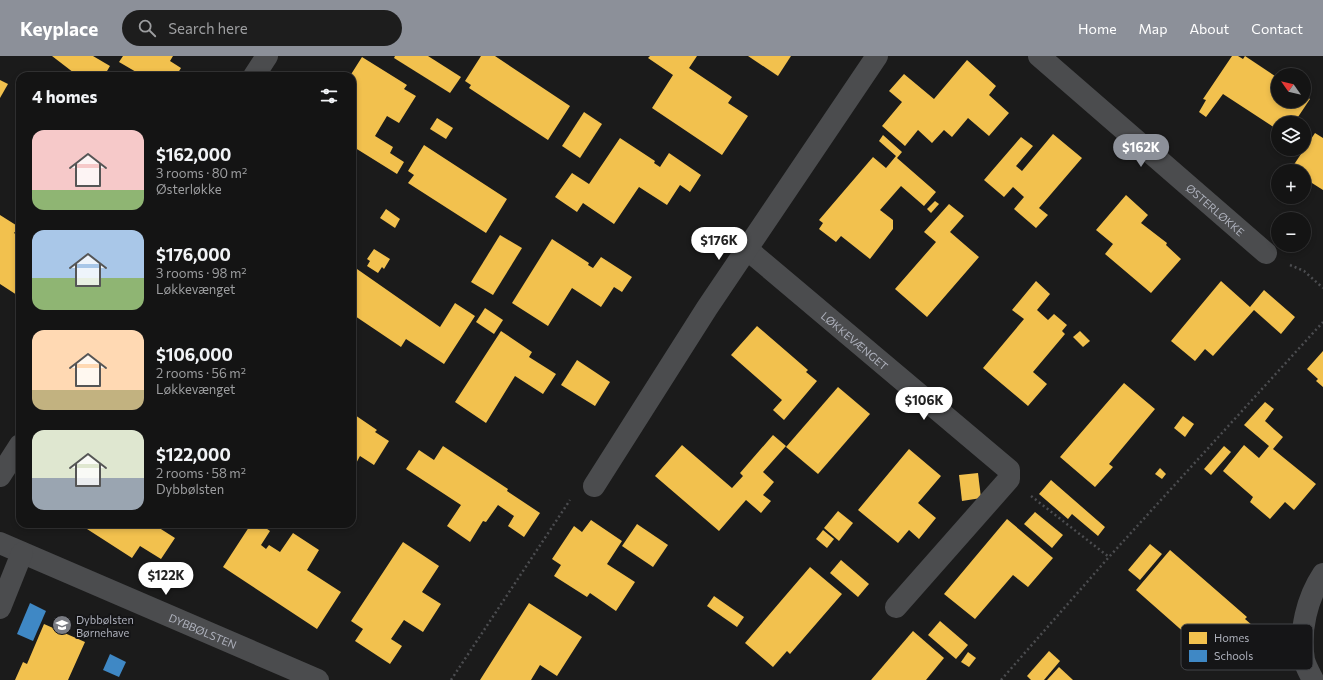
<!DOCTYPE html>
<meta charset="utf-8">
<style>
:root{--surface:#141414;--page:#1d1d1d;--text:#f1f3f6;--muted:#9d9ea0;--line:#333334;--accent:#8c9099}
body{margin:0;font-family:Commissioner,sans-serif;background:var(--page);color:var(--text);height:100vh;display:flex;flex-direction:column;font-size:15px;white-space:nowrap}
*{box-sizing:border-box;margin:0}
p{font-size:13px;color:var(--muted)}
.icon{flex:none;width:22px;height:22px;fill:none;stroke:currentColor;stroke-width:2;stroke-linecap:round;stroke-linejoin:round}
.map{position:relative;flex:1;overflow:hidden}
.sheet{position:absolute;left:16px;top:16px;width:340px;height:456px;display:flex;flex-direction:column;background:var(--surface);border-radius:12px;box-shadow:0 2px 6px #0003,0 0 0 1px var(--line)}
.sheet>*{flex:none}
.needle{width:26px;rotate:304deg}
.controls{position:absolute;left:1271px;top:12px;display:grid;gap:8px}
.controls a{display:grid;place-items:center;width:40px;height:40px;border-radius:50%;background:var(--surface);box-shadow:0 2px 6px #0003,0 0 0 1px var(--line);font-size:20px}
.price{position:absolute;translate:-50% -34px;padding:0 9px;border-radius:14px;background:#fff;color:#222;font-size:13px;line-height:26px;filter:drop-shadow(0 1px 2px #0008)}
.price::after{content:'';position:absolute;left:50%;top:24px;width:12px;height:9px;margin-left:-6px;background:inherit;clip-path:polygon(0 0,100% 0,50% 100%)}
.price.current{background:var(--accent);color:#fff}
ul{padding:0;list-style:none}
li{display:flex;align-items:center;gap:12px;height:100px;padding:0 16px}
li span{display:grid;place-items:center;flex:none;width:112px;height:80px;border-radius:12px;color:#555}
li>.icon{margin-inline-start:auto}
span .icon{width:48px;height:48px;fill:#fffc;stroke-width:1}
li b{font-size:17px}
h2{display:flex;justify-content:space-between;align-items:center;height:48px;padding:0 16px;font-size:17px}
header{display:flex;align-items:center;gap:24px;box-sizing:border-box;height:56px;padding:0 20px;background:var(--accent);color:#fff}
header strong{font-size:19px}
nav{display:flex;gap:22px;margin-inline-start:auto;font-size:14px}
.search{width:280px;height:36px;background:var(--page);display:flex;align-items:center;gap:10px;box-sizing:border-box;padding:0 14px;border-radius:22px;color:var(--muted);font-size:15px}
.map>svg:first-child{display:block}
.homes{fill:#f2c14e}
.schools{fill:#3f88c5}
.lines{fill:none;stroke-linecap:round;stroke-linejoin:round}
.path{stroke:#4c4d50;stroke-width:2.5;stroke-dasharray:2 3;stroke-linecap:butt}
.minor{stroke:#4b4c4e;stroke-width:22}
.labels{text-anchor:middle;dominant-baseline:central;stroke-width:4;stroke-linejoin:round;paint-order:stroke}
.street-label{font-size:11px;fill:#adb0bb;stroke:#151517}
.poi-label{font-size:11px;fill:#adb0bb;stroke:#151517;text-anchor:start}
.key{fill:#151517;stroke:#434448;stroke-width:1}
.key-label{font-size:11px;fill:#adb0bb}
</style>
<header>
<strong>Keyplace</strong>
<div class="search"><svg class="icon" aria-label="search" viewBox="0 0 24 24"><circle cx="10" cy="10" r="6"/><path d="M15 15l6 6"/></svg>Search here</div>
<nav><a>Home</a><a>Map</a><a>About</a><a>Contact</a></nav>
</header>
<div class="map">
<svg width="1323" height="624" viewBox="0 0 1323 624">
<rect width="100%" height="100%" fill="#1b1b1b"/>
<!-- homes -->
<g class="homes">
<path d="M52,0H93L110,10L104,20H78Z"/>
<path d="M123,0H173L170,5L181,12L176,20H143L119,6Z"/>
<path d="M395,0H428L461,21L450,37L394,2Z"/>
<path d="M481,0H495L570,50L548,84L469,32L471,29L465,25Z"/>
<path d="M650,0H697L689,12L732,41L728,47L748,60L722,99L652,52L673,19L648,2Z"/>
<path d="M748,0H791L778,20Z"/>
<path d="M1232,0H1238L1243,3L1245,0L1278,22V45H1304V39L1310,43L1294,67H1278V74L1223,38L1206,61L1199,56L1206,44L1203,43Z"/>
<path d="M362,1L407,29L404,33L416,40L399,67L387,60L375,80L393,91L390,97L404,106L397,118L352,90V20H350Z"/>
<path d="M967,4L996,30L989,39L1009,57L989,80L968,62L952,81L944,74L932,87L918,74L905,90L882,70L902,46L889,35L904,18L934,43Z"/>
<path d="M0,24L8,28L0,42Z"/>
<path d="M584,56L602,68L580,102L562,90Z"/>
<path d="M437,62L453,72L446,83L430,73Z"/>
<path d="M1315,77L1323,82V134L1304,122V115H1294L1291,113Z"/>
<path d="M1053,78L1082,102L1039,152L1048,159L1036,172L1014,153L1024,141L1013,131L1004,141L984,124L1021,81L1033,90L1016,110L1022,115Z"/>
<path d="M883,79L902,96L897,102L936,136L924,150L901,130L880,154L893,164V173L870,203L841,180L836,186L819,173L823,167L819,164L873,101L886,112L896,100L879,85Z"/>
<path d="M620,82L655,105L654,107L660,111L669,97L701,119L690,136L680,129L667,149L639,131L614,168L583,147L577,156L555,141L572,117L589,128Z"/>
<path d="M424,89L507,143L486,177L408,127L414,119L408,115Z"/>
<path d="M1126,139L1148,159L1141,167L1167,187L1166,189L1181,203L1151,237L1105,198L1113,188L1096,174Z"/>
<path d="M935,145L939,148L931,157L927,153Z"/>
<path d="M949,148L964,160L950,176L979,201L927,261L895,233L936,186L924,176Z"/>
<path d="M386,153L400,163L395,172L380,162Z"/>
<path d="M0,159L19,171L14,177L20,181V241L0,228Z"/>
<path d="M500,179L522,192L493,239L471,226Z"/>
<path d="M552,183L589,207L588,209L593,212L601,201L632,221L622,236L614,231L601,251L572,232L548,270L512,247Z"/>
<path d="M374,193L390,203L384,213L382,211L378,217L367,210L370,205L367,203Z"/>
<path d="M357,213L440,271L455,247L475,260L444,308L406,283L401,291L352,258V221Z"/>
<path d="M1036,225L1050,238L1037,254L1048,264L1054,258L1067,269L1062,275L1065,278L1033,316L1047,328L1028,350L983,312L1024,263L1012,254Z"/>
<path d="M1221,225L1250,251L1264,234L1295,261L1281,278L1254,254L1213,300L1205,293L1195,305L1171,285Z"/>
<path d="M485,252L503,264L494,278L476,266Z"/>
<path d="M757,270L808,314L806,316L817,325L784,364L773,354L782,344L731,299Z"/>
<path d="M501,275L532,296L529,301L556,318L543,338L515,320L486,367L455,346Z"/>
<path d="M1080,275L1090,285L1083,291L1073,281Z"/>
<path d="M1323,295V331L1316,325L1318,323L1307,313Z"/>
<path d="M577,304L610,326L595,350L561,329Z"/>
<path d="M1124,327L1155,353L1109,408L1113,411L1095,431L1060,401Z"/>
<path d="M838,331L870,358L818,418L786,391Z"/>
<path d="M1265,346L1274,353L1265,365L1283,381L1273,393L1316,428L1294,454L1285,446L1270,463L1250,446L1253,441L1223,415L1244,389L1259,402L1269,390L1244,369Z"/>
<path d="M352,357L377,374L375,376L389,385L374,409L360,400L352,415Z"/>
<path d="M1183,360L1194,368L1185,381L1174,372Z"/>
<path d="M773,379L786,390L763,416L774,426L763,439L771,445L761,457L746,444L719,475L655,420L682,389L732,432L743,420L740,417Z"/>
<path d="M443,390L508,433L507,435L540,457L524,481L508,470L514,460L498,449L486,466L483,465L470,486L447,470L461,449L406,413L419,394L434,404Z"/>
<path d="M1224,390L1231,396L1211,419L1204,413Z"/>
<path d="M909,393L941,420L918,447L936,462L919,483L909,474L898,487L858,454Z"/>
<path d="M1160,412L1166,418L1162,423L1155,418Z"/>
<path d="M978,417L981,442L962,445L959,419Z"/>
<path d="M1051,424L1105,471L1098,480L1072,458L1068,463L1039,438Z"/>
<path d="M838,455L853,467L839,485L824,472Z"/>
<path d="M1035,456L1063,479L1052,492L1024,468Z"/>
<path d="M1007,463L1053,502L1028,531L1013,519L975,563L944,538Z"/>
<path d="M591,464L622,485L607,508L635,526L616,555L590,537L587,541L554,520L561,509L552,503L574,470L582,476Z"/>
<path d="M90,468H153L175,482L161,503L140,490L132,502L87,473Z"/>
<path d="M251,468H260L270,475L261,489L266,493L269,489L280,496L293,477L319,494L307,514L341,536L317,573L223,511Z"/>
<path d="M637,468L668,489L653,511L622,490Z"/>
<path d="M823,474L834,483L827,492L816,483Z"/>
<path d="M403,486L439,510L422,536L441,548L423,576L404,564L391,583L402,590L390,608L355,585L363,573L351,565Z"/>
<path d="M1150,488L1162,498L1140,524L1128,514Z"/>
<path d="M1170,494L1247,561L1245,563L1260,576L1245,593L1230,580L1212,601L1136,534Z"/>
<path d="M841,504L869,528L858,541L830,517Z"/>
<path d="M810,511L842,538L790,598L787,595L773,611L745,587Z"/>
<path d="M714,540L744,561L737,571L707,550Z"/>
<path d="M529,547L582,581L557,620L540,609L531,624H480Z"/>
<path d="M940,565L968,589L956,603L928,579Z"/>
<path d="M44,568L85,586L68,624H15L23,606L27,608Z"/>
<path d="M913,575L944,602L926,624H871Z"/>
<path d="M1049,595L1060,605L1044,624H1031L1027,620Z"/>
<path d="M968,596L976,602L969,611L961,606Z"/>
<path d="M1059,611L1073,624H1047Z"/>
</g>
<!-- schools -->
<g class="schools">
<path d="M30,547L46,555L33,585L17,578Z"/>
<path d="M110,598L126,606L119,621L103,614Z"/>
</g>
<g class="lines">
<!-- path -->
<g class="path">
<path d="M1290,209L1304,215L1323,232"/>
<path d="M1031,440L1109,501"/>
<path d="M451,624L570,444"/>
<path d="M1001,624L1109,501L1323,266"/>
</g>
<!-- minor -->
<g class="minor">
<path id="s1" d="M1039,0L1266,197"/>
<path d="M254,20L267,0"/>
<path id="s2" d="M748,194L1009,414V423L896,551"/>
<path d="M0,420L20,389"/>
<path d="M594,430L707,252L877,0"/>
<path id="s3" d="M0,487L318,624"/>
<path d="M0,552L22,497"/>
<path d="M1313,624C1310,618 1306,611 1304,604C1299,575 1307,542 1323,518"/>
</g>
</g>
<!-- icons -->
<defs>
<g id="school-disc" transform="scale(1)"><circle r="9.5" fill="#7a7c83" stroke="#151517"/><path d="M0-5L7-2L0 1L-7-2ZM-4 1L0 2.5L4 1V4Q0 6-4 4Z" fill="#fff"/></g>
</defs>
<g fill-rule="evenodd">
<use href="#school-disc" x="62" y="569"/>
</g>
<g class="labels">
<!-- street labels -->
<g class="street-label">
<text stroke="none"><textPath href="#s1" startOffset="234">ØSTERLØKKE</textPath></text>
<text stroke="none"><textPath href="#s2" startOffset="140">LØKKEVÆNGET</textPath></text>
<text stroke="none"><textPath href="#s3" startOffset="221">DYBBØLSTEN</textPath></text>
</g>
<!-- poi labels -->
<g class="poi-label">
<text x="76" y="563">Dybbølsten<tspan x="76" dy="13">Børnehave</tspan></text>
</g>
</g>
<!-- legend -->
<rect x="1181" y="568" width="132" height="46" rx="6" class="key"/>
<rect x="1189" y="576" width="18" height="12" fill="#f2c14e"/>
<rect x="1189" y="594" width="18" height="12" fill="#3f88c5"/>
<g class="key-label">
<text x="1214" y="586">Homes</text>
<text x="1214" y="604">Schools</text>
</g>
</svg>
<div class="controls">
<a><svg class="needle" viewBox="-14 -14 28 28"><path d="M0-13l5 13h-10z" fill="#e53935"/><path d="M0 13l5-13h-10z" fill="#9d9ea0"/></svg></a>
<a><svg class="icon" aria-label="layers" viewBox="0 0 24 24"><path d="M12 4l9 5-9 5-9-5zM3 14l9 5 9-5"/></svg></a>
<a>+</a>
<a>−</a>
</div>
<b class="price current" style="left:1141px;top:112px">$162K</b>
<b class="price" style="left:719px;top:205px">$176K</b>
<b class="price" style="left:924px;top:365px">$106K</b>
<b class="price" style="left:166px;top:540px">$122K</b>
<section class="sheet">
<h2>4 homes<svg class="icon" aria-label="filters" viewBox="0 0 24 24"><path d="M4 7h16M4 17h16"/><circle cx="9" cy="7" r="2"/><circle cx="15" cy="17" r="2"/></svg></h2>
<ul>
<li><span style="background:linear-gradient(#f6c9c9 75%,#8fb573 0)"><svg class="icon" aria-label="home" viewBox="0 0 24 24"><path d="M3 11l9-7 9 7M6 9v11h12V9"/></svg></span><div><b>$162,000</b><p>3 rooms · 80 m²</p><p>Østerløkke</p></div></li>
<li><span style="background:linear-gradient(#a9c7e8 60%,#8fb573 0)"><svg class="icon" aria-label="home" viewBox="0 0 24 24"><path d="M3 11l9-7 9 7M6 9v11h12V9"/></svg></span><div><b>$176,000</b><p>3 rooms · 98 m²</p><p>Løkkevænget</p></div></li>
<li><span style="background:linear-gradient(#ffd9b3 75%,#c2b280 0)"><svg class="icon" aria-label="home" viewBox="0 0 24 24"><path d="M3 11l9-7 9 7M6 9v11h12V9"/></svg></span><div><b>$106,000</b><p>2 rooms · 56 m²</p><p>Løkkevænget</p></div></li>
<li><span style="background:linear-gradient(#dfe7d0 60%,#9aa5b1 0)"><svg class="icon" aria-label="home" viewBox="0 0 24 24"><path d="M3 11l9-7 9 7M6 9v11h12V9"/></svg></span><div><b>$122,000</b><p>2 rooms · 58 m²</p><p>Dybbølsten</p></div></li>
</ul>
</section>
</div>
